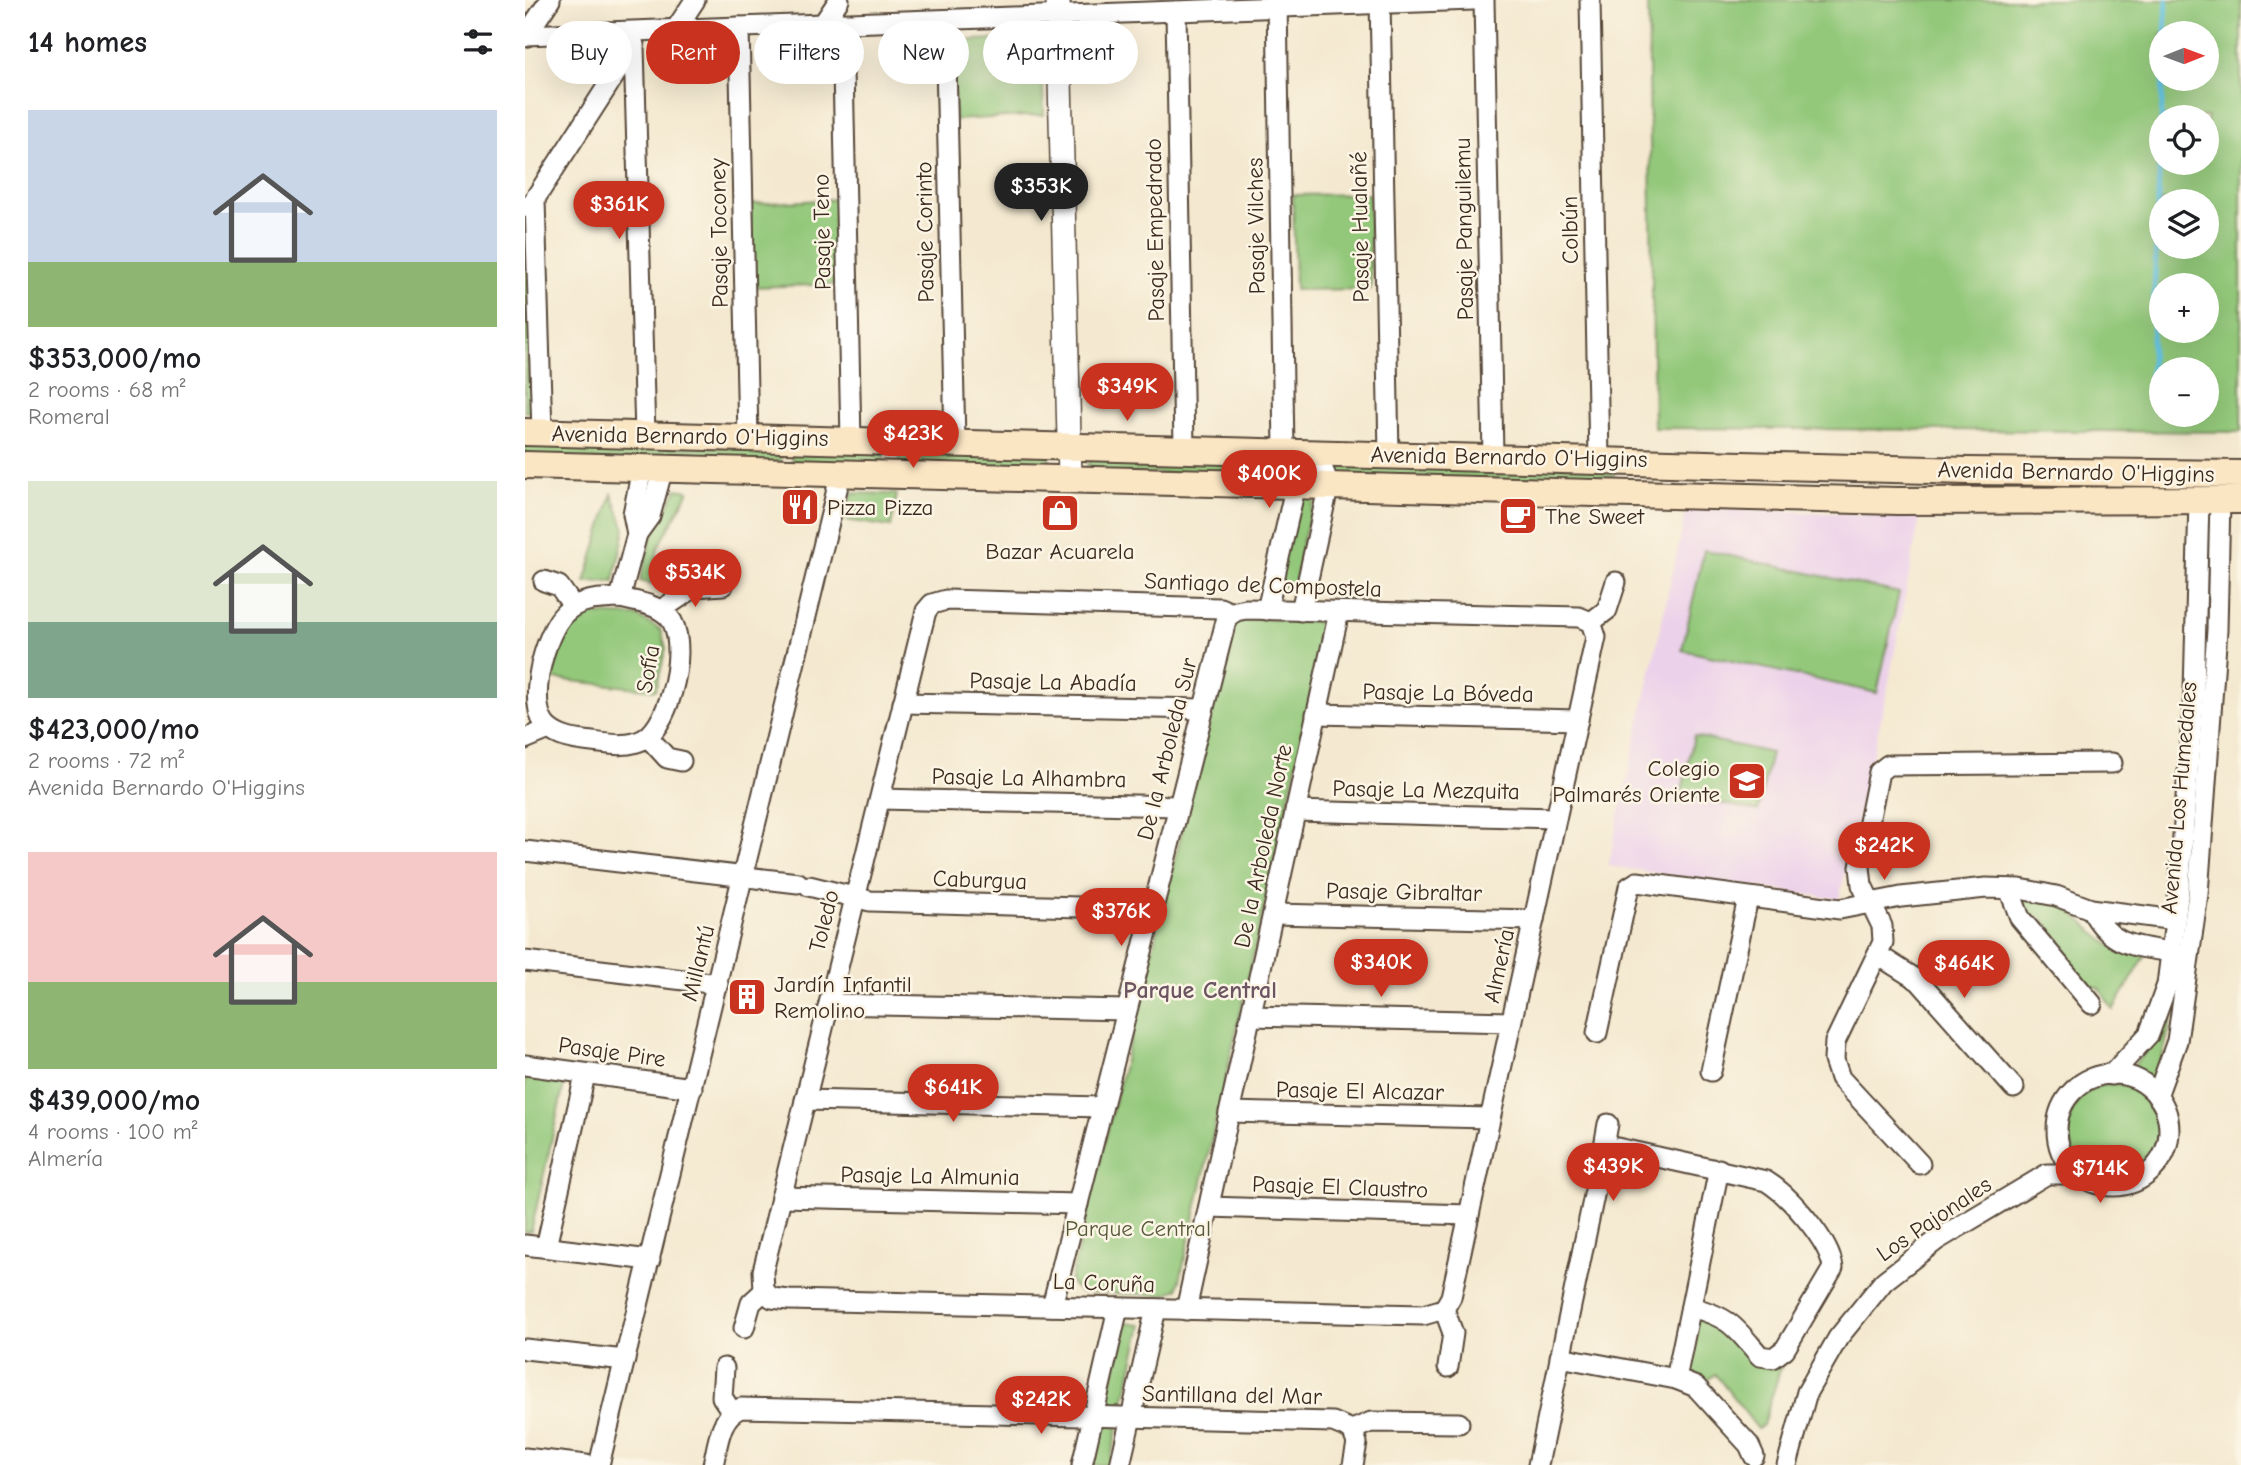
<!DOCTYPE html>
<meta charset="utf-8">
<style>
:root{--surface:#fff;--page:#f2f2f2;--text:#202124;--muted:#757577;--accent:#c8321e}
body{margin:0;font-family:"Comic Neue",sans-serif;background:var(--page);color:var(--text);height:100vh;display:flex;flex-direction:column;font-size:26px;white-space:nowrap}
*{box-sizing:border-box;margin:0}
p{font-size:23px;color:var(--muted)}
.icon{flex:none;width:38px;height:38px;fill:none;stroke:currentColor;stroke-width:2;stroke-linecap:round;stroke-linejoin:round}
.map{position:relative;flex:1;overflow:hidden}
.drawer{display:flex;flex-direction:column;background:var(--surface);width:525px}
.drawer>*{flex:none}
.banner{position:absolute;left:21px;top:21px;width:665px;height:63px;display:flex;gap:14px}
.needle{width:46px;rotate:89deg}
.buttons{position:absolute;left:1624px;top:21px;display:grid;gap:14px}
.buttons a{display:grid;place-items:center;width:70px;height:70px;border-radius:50%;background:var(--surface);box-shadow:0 7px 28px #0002;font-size:35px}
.price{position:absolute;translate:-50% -60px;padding:0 16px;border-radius:24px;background:var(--accent);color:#fff;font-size:23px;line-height:46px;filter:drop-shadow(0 2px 4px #0008)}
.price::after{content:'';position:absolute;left:50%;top:42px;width:21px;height:16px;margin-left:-10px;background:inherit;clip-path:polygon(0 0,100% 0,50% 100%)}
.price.current{background:#222;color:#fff}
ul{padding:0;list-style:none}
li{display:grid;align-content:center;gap:14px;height:371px;padding:0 28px}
li span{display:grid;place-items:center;height:217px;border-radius:0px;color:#555}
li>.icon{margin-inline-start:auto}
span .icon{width:126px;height:126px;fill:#fffc;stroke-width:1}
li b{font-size:30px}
h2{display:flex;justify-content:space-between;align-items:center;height:84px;padding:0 28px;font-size:30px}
.tag{padding:0 24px;border-radius:32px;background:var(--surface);box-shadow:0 7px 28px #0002;font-size:24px;line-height:63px}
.tag.current{background:var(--accent);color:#fff}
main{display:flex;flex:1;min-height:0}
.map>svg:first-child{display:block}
.built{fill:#ecd1ea}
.green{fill:#93c87a;stroke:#67794c;stroke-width:2;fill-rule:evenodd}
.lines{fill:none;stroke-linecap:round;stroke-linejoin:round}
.stream{stroke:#64c3e2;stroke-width:5}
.minor-casing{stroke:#574739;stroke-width:23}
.tertiary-casing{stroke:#574739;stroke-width:26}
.secondary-casing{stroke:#574739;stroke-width:30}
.minor{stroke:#fff;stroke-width:19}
.tertiary{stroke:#fff;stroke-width:23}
.secondary{stroke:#fbe6c4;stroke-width:26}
.labels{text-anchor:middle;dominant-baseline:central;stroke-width:5;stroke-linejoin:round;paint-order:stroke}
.street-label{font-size:23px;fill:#3b2a1e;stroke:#fcf5e5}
.poi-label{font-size:23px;fill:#3b2a1e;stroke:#fcf5e5;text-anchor:start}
.park-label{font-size:23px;fill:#55593a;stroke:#fcf5e5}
.neighbourhood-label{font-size:24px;font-weight:bold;fill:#6c5562;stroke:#fcf5e5}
</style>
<main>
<section class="drawer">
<h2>14 homes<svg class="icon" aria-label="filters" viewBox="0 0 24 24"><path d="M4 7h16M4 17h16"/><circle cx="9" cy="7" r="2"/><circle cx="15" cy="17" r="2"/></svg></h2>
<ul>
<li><span style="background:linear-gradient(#c9d6e8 70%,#8fb573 0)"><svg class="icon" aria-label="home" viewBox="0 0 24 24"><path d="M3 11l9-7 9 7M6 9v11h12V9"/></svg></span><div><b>$353,000/mo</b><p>2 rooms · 68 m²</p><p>Romeral</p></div></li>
<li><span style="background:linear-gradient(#dfe7d0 65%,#7fa58c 0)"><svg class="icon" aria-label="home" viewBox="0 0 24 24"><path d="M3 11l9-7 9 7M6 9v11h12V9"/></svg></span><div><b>$423,000/mo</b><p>2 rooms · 72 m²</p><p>Avenida Bernardo O'Higgins</p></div></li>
<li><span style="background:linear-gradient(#f6c9c9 60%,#8fb573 0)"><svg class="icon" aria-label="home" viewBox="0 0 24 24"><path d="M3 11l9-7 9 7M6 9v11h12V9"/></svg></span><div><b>$439,000/mo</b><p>4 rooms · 100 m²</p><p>Almería</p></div></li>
</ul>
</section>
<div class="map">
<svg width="1716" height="1465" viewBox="0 0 1716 1465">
<rect width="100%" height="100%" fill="#fcf5e5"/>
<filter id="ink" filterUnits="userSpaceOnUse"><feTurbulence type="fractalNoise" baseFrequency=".0143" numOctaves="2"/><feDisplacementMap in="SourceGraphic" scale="14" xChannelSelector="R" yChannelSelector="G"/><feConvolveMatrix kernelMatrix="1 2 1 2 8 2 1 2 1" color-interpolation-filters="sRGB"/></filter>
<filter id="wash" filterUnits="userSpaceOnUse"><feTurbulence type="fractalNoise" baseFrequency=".00686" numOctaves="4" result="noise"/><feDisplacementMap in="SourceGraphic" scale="28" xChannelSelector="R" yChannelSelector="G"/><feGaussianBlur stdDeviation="1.57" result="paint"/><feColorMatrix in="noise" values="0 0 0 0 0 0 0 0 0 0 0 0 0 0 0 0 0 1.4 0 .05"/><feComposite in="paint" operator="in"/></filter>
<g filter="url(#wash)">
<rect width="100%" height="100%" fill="#f4e9d0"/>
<!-- built -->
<path class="built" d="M1162,507L1395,517L1361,697L1314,899L1083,866Z"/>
<!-- green -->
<g class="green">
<path d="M1123,0H1716V432L1129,428ZM1636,33H1682V79H1636ZM1636,117H1682V163H1636ZM1636,201H1682V247H1636ZM1636,285H1682V331H1636ZM1636,369H1682V415H1636Z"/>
<path d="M516,37L519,115L430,120L426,41Z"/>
<path d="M844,194L846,289L770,290L768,195Z"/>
<path d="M316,199L321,284L227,287L225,204Z"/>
<path d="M6,228L9,412H0V236Z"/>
<path d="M0,445L257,448L256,462L0,459Z"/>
<path d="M274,448H359V466L267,462V453Z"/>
<path d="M377,450L525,453V469L372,468Z"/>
<path d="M567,457L749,458L754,468L750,476L568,472L562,466Z"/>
<path d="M805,457L1090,468L1089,476L990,480L809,475Z"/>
<path d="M152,489L164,491L133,548L126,584L115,581L127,535Z"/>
<path d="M327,493L372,494L366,527L320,520Z"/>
<path d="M87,494L100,529L89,581L60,582Z"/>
<path d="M776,496L790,499L777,543L769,589H761L752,577Z"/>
<path d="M1682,524H1685L1687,535C1681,657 1676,780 1662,902C1655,962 1650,1023 1630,1080L1607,1067L1628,1043L1647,997Z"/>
<path d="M1179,550L1374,593L1352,693L1157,650Z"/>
<path d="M67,614L111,616L136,630L141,648L131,690L27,679C35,653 38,621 67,614Z"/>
<path d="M710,618L791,621L800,636L653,1289L638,1295L555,1292L545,1282Z"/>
<path d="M1169,736L1246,753L1233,811L1156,795Z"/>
<path d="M1497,897C1510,899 1531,900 1541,908C1569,928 1581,954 1621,955L1588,1010L1574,988L1562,985L1539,957L1541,948L1517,918H1502Z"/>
<path d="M0,1075L40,1080L6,1232H0Z"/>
<circle cx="1589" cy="1130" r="46"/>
<path d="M1176,1314L1187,1317L1226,1358L1256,1367L1238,1425L1233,1429L1190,1374L1180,1382L1158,1371L1168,1323Z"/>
<path d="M600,1323L617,1325L584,1465H567Z"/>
</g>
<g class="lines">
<!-- stream -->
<g class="stream">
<path d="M1640,33L1642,0"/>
<path d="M1625,389L1638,79"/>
</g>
</g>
</g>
<g filter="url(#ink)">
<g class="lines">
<!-- minor casing -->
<g class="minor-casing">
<g id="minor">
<path d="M855,0L864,454"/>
<path d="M959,0L968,456"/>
<path d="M1065,0L1074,459"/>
<path d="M651,11L659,448"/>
<path d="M420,20L430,442"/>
<path d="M317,23L326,440"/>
<path d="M298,24L314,0"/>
<path d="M214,27L223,438"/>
<path d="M151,29L170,0"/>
<path d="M0,35L948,0"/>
<path d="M0,37L25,0"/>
<path d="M109,46L120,435"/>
<path d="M10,200L17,433"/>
<path d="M4,208L109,45"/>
<path d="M112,534L108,514L117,468"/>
<path d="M19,581L34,586L48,606"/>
<path d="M95,598C112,602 132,604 144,617C165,641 146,724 119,739C103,748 84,744 67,742C51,740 35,739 22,727C0,704 20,632 40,613C55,598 76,599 95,598Z"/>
<path d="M95,598L112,534L125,516L138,468"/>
<path d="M136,610L170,587L198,585"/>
<path d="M742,610L771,484L759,451L752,0"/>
<path d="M776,611L804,484L791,452"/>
<path d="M1066,622L1082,610L1091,582"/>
<path d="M378,703L677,709"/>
<path d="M791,714L1053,720"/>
<path d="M123,737L142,758L156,761"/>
<path d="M0,739L24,729"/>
<path d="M355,799L652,806"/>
<path d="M770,811L1031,818"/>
<path d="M0,851L273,883"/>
<path d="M284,886L345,901L627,909"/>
<path d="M1484,889L1495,918L1567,1004"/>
<path d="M1566,909C1585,946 1609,946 1646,952"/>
<path d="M748,914L1009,920"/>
<path d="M1353,955L1394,981L1489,1088"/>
<path d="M0,961L193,984"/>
<path d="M304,1004L601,1010"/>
<path d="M726,1016L986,1022"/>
<path d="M1072,1033L1104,887L1112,882L1315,909L1376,897L1461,888L1495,889L1531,896L1566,909L1650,920"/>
<path d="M0,1065L167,1088"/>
<path d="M1186,1071L1223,898"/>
<circle cx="1588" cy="1130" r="56"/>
<path d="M1586,1075L1624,1034L1642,985L1654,889L1669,692L1674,500"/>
<path d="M1632,1096L1652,1041L1673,894L1692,630L1695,500"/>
<path d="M280,1100L577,1107"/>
<path d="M704,1112L965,1118"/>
<path d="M1078,1152L1083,1124"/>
<path d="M1395,1164L1315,1078L1309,1060L1310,1042L1358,942L1357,926L1337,885L1335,867L1354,772L1363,765L1587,763"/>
<path d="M256,1197L553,1204"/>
<path d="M684,1207L944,1215"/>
<path d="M0,1245L125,1260"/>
<path d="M21,1247L60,1075"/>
<path d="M239,1291L238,1271L401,611L407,604L421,600L695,608L706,613"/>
<path d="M239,1291L247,1298L264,1300L898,1315L919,1309"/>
<path d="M527,1306L702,617L711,611L721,609L1054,617L1066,622"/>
<path d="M919,1309L926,1297L1071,637L1066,622"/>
<path d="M919,1309L928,1333L923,1367"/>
<path d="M661,1310L814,612"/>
<path d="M219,1328L226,1303L239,1291"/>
<path d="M0,1349L100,1360"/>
<path d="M1035,1357L1151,1379L1171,1387L1224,1445L1229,1456"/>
<path d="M199,1368L197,1397L207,1412"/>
<path d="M1151,1379L1194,1169"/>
<path d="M827,1430L846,1422L934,1423"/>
<path d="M827,1430L832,1443L828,1465"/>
<path d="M0,1458L61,1465"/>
<path d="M74,1465L316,473"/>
<path d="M188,1465C193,1445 194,1416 216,1408L808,1422L827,1430"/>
<path d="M557,1465L593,1308"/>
<path d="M595,1465L631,1309"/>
<path d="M1013,1465L1078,1152L1092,1148L1241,1181C1264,1195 1305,1241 1308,1268L1260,1349L1248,1358L1235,1356C1209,1326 1206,1318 1166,1307"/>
<path d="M1262,1465L1282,1392L1313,1338L1359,1281L1412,1240L1522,1174H1553"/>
</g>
</g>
<!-- tertiary casing -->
<g class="tertiary-casing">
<path id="tertiary" d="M533,0L545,478"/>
</g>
<!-- secondary casing -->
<g class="secondary-casing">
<g id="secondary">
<path d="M0,432L1443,471L1716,474"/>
<path d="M0,465L1373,501L1716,500"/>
</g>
</g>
<!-- minor -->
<use href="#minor" class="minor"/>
<!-- tertiary -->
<use href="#tertiary" class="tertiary"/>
<!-- secondary -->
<use href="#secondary" class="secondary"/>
</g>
</g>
<!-- icons -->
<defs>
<g id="restaurant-square" transform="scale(2.0125)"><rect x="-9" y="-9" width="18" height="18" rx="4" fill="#c8321e" stroke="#fcf5e5"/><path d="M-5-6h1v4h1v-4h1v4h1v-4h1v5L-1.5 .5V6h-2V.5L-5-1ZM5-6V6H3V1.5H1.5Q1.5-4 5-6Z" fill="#fff"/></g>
<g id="shop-square" transform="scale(2.0125)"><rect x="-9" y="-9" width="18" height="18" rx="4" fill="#c8321e" stroke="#fcf5e5"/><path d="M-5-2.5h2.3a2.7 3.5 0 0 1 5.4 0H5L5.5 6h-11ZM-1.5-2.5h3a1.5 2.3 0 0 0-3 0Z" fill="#fff"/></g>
<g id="cafe-square" transform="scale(2.0125)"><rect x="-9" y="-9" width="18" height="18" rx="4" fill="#c8321e" stroke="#fcf5e5"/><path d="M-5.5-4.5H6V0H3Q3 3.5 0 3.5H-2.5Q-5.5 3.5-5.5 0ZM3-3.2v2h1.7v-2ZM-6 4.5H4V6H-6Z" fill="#fff"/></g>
<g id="school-square" transform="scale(2.0125)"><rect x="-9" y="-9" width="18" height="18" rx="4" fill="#c8321e" stroke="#fcf5e5"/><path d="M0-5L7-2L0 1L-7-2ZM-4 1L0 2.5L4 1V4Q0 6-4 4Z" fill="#fff"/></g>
<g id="building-square" transform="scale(2.0125)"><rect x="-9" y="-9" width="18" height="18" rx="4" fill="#c8321e" stroke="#fcf5e5"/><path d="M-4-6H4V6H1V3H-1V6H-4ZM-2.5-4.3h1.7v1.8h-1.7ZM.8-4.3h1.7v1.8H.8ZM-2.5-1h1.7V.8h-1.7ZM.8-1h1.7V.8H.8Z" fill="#fff"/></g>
</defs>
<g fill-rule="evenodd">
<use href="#restaurant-square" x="275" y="507"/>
<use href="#shop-square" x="535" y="513"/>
<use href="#cafe-square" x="993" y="516"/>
<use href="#school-square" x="1222" y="781"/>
<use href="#building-square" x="222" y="997"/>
</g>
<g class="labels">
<!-- street labels -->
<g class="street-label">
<text transform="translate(731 226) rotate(-91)">Pasaje Vilches</text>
<text transform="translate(835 227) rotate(-91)">Pasaje Hualañé</text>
<text transform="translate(939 229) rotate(-91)">Pasaje Panguilemu</text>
<text transform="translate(630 230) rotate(-91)">Pasaje Empedrado</text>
<text transform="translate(1045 230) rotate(-91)">Colbún</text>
<text transform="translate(297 232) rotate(-91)">Pasaje Teno</text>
<text transform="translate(400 232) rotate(-91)">Pasaje Corinto</text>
<text transform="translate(194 233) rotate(-91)">Pasaje Toconey</text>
<text transform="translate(165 436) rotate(1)">Avenida Bernardo O'Higgins</text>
<text transform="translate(984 457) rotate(1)">Avenida Bernardo O'Higgins</text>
<text transform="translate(1551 472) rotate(1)">Avenida Bernardo O'Higgins</text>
<text transform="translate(738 585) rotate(2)">Santiago de Compostela</text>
<text transform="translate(123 669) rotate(-80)">Sofía</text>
<text transform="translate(528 682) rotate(1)">Pasaje La Abadía</text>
<text transform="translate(923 693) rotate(1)">Pasaje La Bóveda</text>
<text transform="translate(642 749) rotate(-76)">De la Arboleda Sur</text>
<text transform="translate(504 778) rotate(1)">Pasaje La Alhambra</text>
<text transform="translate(901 790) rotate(1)">Pasaje La Mezquita</text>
<text transform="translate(1654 798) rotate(-85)">Avenida Los Humedales</text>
<text transform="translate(738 846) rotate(-78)">De la Arboleda Norte</text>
<text transform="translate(455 880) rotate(2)">Caburgua</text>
<text transform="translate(879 892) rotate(1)">Pasaje Gibraltar</text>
<text transform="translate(299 921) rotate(-76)">Toledo</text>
<text transform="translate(173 963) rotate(-76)">Millantú</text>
<text transform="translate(974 966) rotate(-78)">Almería</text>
<text transform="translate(87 1052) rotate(8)">Pasaje Pire</text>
<text transform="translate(835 1091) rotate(1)">Pasaje El Alcazar</text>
<text transform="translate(405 1176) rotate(1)">Pasaje La Almunia</text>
<text transform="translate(815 1187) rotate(2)">Pasaje El Claustro</text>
<text transform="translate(1409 1219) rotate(-34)">Los Pajonales</text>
<text transform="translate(579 1283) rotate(2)">La Coruña</text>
<text transform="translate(707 1395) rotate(1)">Santillana del Mar</text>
</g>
<!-- poi labels -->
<g class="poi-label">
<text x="302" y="507">Pizza Pizza</text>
<text x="1020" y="516">The Sweet</text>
<text x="535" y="551" text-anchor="middle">Bazar Acuarela</text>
<text x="1195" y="768" text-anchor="end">Colegio<tspan x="1195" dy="26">Palmarés Oriente</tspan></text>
<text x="249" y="984">Jardín Infantil<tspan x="249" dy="26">Remolino</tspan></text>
</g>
<!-- park labels -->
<g class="park-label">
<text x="613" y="1228">Parque Central</text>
</g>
<!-- neighbourhood labels -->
<g class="neighbourhood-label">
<text x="675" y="990">Parque Central</text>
</g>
</g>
</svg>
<div class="buttons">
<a><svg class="needle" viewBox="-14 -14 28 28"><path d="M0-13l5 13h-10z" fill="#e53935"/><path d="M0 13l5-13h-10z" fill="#757577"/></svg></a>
<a><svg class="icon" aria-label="locate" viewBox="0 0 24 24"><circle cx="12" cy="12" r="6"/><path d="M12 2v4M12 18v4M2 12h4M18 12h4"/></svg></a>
<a><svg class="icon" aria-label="layers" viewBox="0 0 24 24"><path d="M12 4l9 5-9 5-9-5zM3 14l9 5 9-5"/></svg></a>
<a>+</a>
<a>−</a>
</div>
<b class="price current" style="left:516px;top:223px">$353K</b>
<b class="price" style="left:94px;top:241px">$361K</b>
<b class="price" style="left:602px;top:423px">$349K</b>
<b class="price" style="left:388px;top:470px">$423K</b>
<b class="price" style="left:744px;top:510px">$400K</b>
<b class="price" style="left:170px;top:609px">$534K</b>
<b class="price" style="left:1359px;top:882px">$242K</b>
<b class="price" style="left:596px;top:948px">$376K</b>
<b class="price" style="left:856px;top:999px">$340K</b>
<b class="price" style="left:1439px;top:1000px">$464K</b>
<b class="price" style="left:428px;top:1124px">$641K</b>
<b class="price" style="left:1088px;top:1203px">$439K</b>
<b class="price" style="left:1575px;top:1205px">$714K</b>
<b class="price" style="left:516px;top:1436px">$242K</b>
<div class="banner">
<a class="tag">Buy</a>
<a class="tag current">Rent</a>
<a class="tag">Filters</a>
<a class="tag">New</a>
<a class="tag">Apartment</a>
</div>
</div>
</main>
